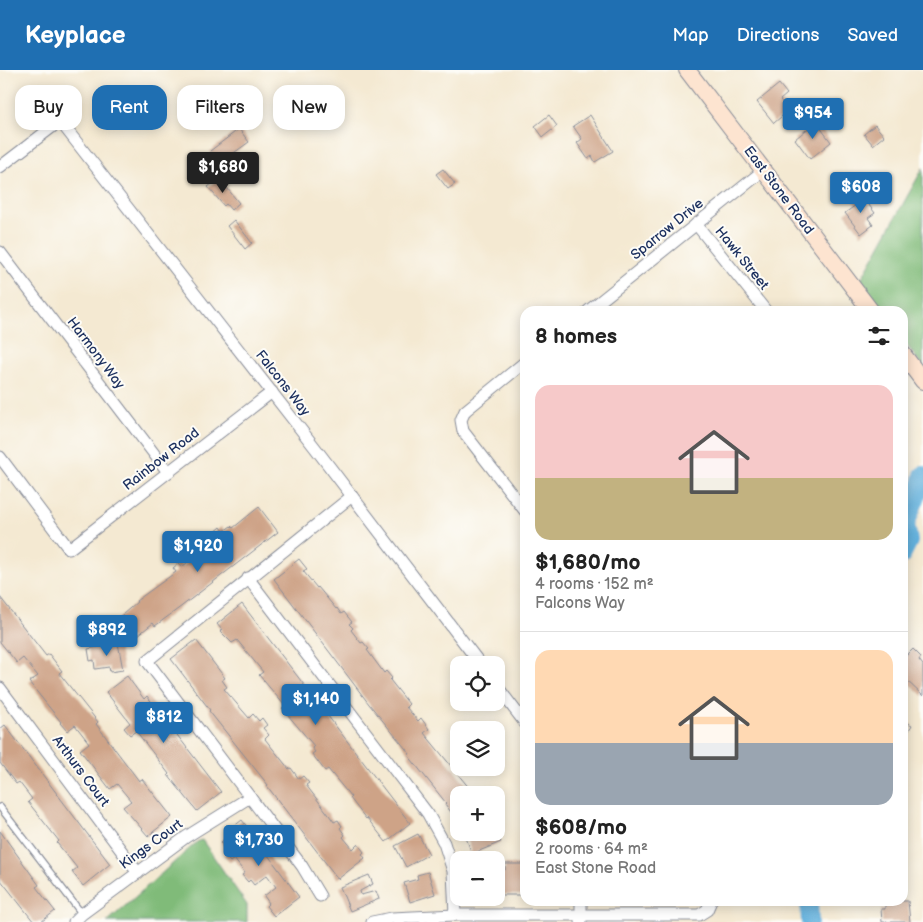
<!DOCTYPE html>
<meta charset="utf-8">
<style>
:root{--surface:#fff;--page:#f6f6f6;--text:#222;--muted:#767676;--line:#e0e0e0;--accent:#1f6fb2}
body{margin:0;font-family:"Balsamiq Sans",sans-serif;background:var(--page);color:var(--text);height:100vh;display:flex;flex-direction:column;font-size:19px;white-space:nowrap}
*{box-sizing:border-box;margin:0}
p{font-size:16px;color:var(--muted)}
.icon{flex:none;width:28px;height:28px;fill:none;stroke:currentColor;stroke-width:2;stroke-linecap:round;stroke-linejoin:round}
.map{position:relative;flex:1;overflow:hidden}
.sheet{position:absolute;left:520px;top:236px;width:388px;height:600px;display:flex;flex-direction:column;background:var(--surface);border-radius:15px;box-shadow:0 2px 12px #0003}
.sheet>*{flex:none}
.banner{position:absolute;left:15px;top:15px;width:430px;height:45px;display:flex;gap:10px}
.controls{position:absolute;left:450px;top:586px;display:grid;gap:10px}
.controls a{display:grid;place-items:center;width:55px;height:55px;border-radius:10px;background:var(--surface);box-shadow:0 2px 12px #0003;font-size:25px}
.price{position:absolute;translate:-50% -42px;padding:0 11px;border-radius:5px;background:var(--accent);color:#fff;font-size:16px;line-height:32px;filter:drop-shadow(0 1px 2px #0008)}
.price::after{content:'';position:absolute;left:50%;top:30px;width:15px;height:11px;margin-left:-8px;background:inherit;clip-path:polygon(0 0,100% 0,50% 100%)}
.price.current{background:#222;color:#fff}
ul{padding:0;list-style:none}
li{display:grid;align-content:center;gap:10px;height:265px;padding:0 15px}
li+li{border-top:1px solid var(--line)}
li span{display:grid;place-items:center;height:155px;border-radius:15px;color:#555}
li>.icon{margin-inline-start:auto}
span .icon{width:90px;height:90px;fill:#fffc;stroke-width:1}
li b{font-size:21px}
h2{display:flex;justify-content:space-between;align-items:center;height:60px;padding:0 15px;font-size:21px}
.pill{padding:0 18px;border-radius:15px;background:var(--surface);box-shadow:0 2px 12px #0003;font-size:18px;line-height:45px}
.pill.current{background:var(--accent);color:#fff}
header{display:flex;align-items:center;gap:30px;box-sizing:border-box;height:70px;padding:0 25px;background:var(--accent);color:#fff}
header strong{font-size:24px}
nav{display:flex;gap:28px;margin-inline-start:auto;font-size:18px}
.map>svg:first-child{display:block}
.forest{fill:#80bb79;stroke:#4e756c}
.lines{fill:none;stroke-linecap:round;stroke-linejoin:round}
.river{stroke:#63b1dd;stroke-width:18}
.building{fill:#cea387}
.lane-casing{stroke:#888c98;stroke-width:8}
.street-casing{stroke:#888c98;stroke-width:13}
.secondary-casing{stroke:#888c98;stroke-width:18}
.lane{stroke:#fff;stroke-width:5.5}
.street{stroke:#fff;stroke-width:11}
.secondary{stroke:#fde4d0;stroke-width:16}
.labels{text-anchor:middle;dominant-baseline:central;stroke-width:4;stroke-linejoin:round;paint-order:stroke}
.street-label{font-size:14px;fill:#1b2f5e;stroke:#fdfcf7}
</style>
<header>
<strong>Keyplace</strong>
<nav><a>Map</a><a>Directions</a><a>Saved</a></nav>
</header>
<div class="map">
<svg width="923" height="852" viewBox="0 0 923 852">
<rect width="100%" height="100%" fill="#fdfcf7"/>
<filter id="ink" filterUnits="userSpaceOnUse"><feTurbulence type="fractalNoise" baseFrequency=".02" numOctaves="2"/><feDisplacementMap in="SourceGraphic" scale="10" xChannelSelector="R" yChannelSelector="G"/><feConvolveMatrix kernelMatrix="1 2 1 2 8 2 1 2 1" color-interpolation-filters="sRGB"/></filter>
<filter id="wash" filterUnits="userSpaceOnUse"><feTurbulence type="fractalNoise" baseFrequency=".0096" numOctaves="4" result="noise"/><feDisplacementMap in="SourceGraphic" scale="20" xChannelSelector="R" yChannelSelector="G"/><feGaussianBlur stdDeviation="1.12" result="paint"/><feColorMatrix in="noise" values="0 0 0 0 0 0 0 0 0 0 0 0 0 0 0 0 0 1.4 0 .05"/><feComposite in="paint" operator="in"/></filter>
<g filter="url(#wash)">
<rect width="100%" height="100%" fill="#f4e9d2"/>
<!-- forest -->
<g class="forest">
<path d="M923,98V297L903,270L902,241H881L859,213Z"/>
<path d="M202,770L247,835V852H107L198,771Z"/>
</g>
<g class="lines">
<!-- river -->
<g class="river">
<path d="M902,485L909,471L906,454L920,418L923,405"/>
<path d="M809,831L810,852"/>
</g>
</g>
<g id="blocks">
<!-- building -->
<g class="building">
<path d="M779,14L787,24L780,30L789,40L774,53L757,32Z"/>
<path d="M549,45L557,56L543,67L535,56Z"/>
<path d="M590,45L613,81L595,92L592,86L588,89L577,73L582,69L573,56Z"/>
<path d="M816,52L831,72L810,89L795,69Z"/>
<path d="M875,55L884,66L873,75L864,64Z"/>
<path d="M239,59L249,72L224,90L221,85L216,89L210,81Z"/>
<path d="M443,99L455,114L448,119L436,104Z"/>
<path d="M219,108L239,133L231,140L226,134L224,136L208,117Z"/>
<path d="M859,122L875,143L868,148L873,155L861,164L845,143L856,135L851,128Z"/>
<path d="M234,150L252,173L245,179L227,156Z"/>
<path d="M259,437L278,462L182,536L155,556L153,553L132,570L115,551L137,532L136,531L176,502L173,498L179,493L182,497L211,473L217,467L214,463L221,457L224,461L231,456L233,458Z"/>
<path d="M299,489L307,499L303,501L317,518L318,517L336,539L337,538L341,544L344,542L352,552L349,554L353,558L351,560L361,573L363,572L369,579L367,580L384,603L386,601L392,608L390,610L409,634L406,637L418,651L421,648L429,659L424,663L475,725H459V753L445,734L446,733L408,685L410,684L369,634L274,509Z"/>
<path d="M0,527L46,586L49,584L62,601L59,603L98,652L96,654L139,711L142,709L172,747L148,766L123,737L131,731L117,714L110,719L80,680L89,673L75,655L67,661L60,653L61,652L29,612L38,606L23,588L17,593L0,572Z"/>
<path d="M242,534L410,753L386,772L367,748L366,749L350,728L351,727L328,699L325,701L312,684L315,682L312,678L314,676L282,638L285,636L259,605L263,602L237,570L232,573L220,561L222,560L217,554Z"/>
<path d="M196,570L225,608L222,610L227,617L224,619L249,648L253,644L259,651L262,648L267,655L263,658L269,665L265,669L289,699L291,698L299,709L303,706L309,713L306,715L329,745L334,752L338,750L342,756L340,758L345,765L343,767L353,779L358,774L364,782L362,784L365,788L338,809L267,716L268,715L209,641L210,640L171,589Z"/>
<path d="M118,573L123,600L110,602L109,597L95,599L94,590L90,591L88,579Z"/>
<path d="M913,579L921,587L919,590L923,595V626L902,606V590Z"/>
<path d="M127,606L144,629L147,626L221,722L197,741L168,705L169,704L136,661L130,665L124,658L130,653L106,622Z"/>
<path d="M902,650L912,655L902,672Z"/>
<path d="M5,655L110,794L83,816L72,802L77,798L57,773L59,771L28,732L32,729L19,712L16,714L0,693V659Z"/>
<path d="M242,750L299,827L274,846L266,836L269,833L264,826L276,817L267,805L254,815L250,810L248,812L242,805L245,803L234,789L230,792L224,785L228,782L221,772L236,760L233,757Z"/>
<path d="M0,761L39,815L36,817L55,841L41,852H34L0,809Z"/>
<path d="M464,762H497L501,772L472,784Z"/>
<path d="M418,764L429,784L406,797L395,776Z"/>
<path d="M505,794H525V825H496V800H505Z"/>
<path d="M428,802L435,824L410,832L404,813L418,809L417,805Z"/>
<path d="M369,805L373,814L360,821L361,825L376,821L379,829L350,841L340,817Z"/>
<path d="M885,831H908L910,852H882L881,839H885Z"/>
</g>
</g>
</g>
<g filter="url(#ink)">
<use href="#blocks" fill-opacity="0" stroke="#888c98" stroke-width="1"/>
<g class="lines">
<!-- lane casing -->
<g class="lane-casing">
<path id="lane" d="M0,737L82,844"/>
</g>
<!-- street casing -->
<g class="street-casing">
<g id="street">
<path d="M0,97L60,51L316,379L481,595"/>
<path d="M696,154L766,241"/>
<path d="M0,182L168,402"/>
<path d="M588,241L764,100"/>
<path d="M525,292L465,341L461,350L463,361L525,441"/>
<path d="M0,387L69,479L272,322"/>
<path d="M248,508L428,744L444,773L453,801L455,845"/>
<path d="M496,615L525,653"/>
<path d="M0,618L138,803"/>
<path d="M320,826L302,796L147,591L352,426"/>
<path d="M74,852L82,844L186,767L250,727"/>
<path d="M372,852L392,848L455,845H699L707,840L711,831"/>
<path d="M581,852V831"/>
</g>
</g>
<!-- secondary casing -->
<g class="secondary-casing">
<g id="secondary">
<path d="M687,0L871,241"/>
<path d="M902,283L923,311"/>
</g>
</g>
<!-- lane -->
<use href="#lane" class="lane"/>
<!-- street -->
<use href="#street" class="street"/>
<!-- secondary -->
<use href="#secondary" class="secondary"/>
</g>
</g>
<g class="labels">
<!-- street labels -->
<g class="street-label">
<text transform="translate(779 120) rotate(53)">East Stone Road</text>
<text transform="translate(667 159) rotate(-39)">Sparrow Drive</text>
<text transform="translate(742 188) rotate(51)">Hawk Street</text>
<text transform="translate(96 283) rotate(53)">Harmony Way</text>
<text transform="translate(283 313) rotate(52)">Falcons Way</text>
<text transform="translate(161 389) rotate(-38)">Rainbow Road</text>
<text transform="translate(81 701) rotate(53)">Arthurs Court</text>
<text transform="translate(151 774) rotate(-36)">Kings Court</text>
</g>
</g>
</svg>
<div class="controls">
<a><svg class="icon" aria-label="locate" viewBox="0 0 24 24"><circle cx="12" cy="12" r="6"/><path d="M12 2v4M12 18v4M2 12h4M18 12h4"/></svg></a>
<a><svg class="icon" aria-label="layers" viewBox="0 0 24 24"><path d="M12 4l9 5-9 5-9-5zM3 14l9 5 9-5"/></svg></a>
<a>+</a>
<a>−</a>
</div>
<b class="price" style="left:813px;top:70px">$954</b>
<b class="price current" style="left:223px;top:124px">$1,680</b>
<b class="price" style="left:861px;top:144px">$608</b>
<b class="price" style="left:198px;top:503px">$1,920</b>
<b class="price" style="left:107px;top:587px">$892</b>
<b class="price" style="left:316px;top:656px">$1,140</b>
<b class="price" style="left:164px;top:674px">$812</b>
<b class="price" style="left:259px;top:797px">$1,730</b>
<div class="banner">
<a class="pill">Buy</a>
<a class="pill current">Rent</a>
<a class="pill">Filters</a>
<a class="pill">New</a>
</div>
<section class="sheet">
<h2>8 homes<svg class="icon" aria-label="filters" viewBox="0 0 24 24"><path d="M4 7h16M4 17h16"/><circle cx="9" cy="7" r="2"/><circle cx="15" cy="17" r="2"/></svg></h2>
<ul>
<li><span style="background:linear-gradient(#f6c9c9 60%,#c2b280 0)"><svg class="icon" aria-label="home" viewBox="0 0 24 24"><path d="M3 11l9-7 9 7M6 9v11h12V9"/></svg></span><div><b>$1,680/mo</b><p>4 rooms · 152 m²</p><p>Falcons Way</p></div></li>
<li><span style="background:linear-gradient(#ffd9b3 60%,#9aa5b1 0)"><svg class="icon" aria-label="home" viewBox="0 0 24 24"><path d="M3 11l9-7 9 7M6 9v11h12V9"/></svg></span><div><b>$608/mo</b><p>2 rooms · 64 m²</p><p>East Stone Road</p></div></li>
</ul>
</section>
</div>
